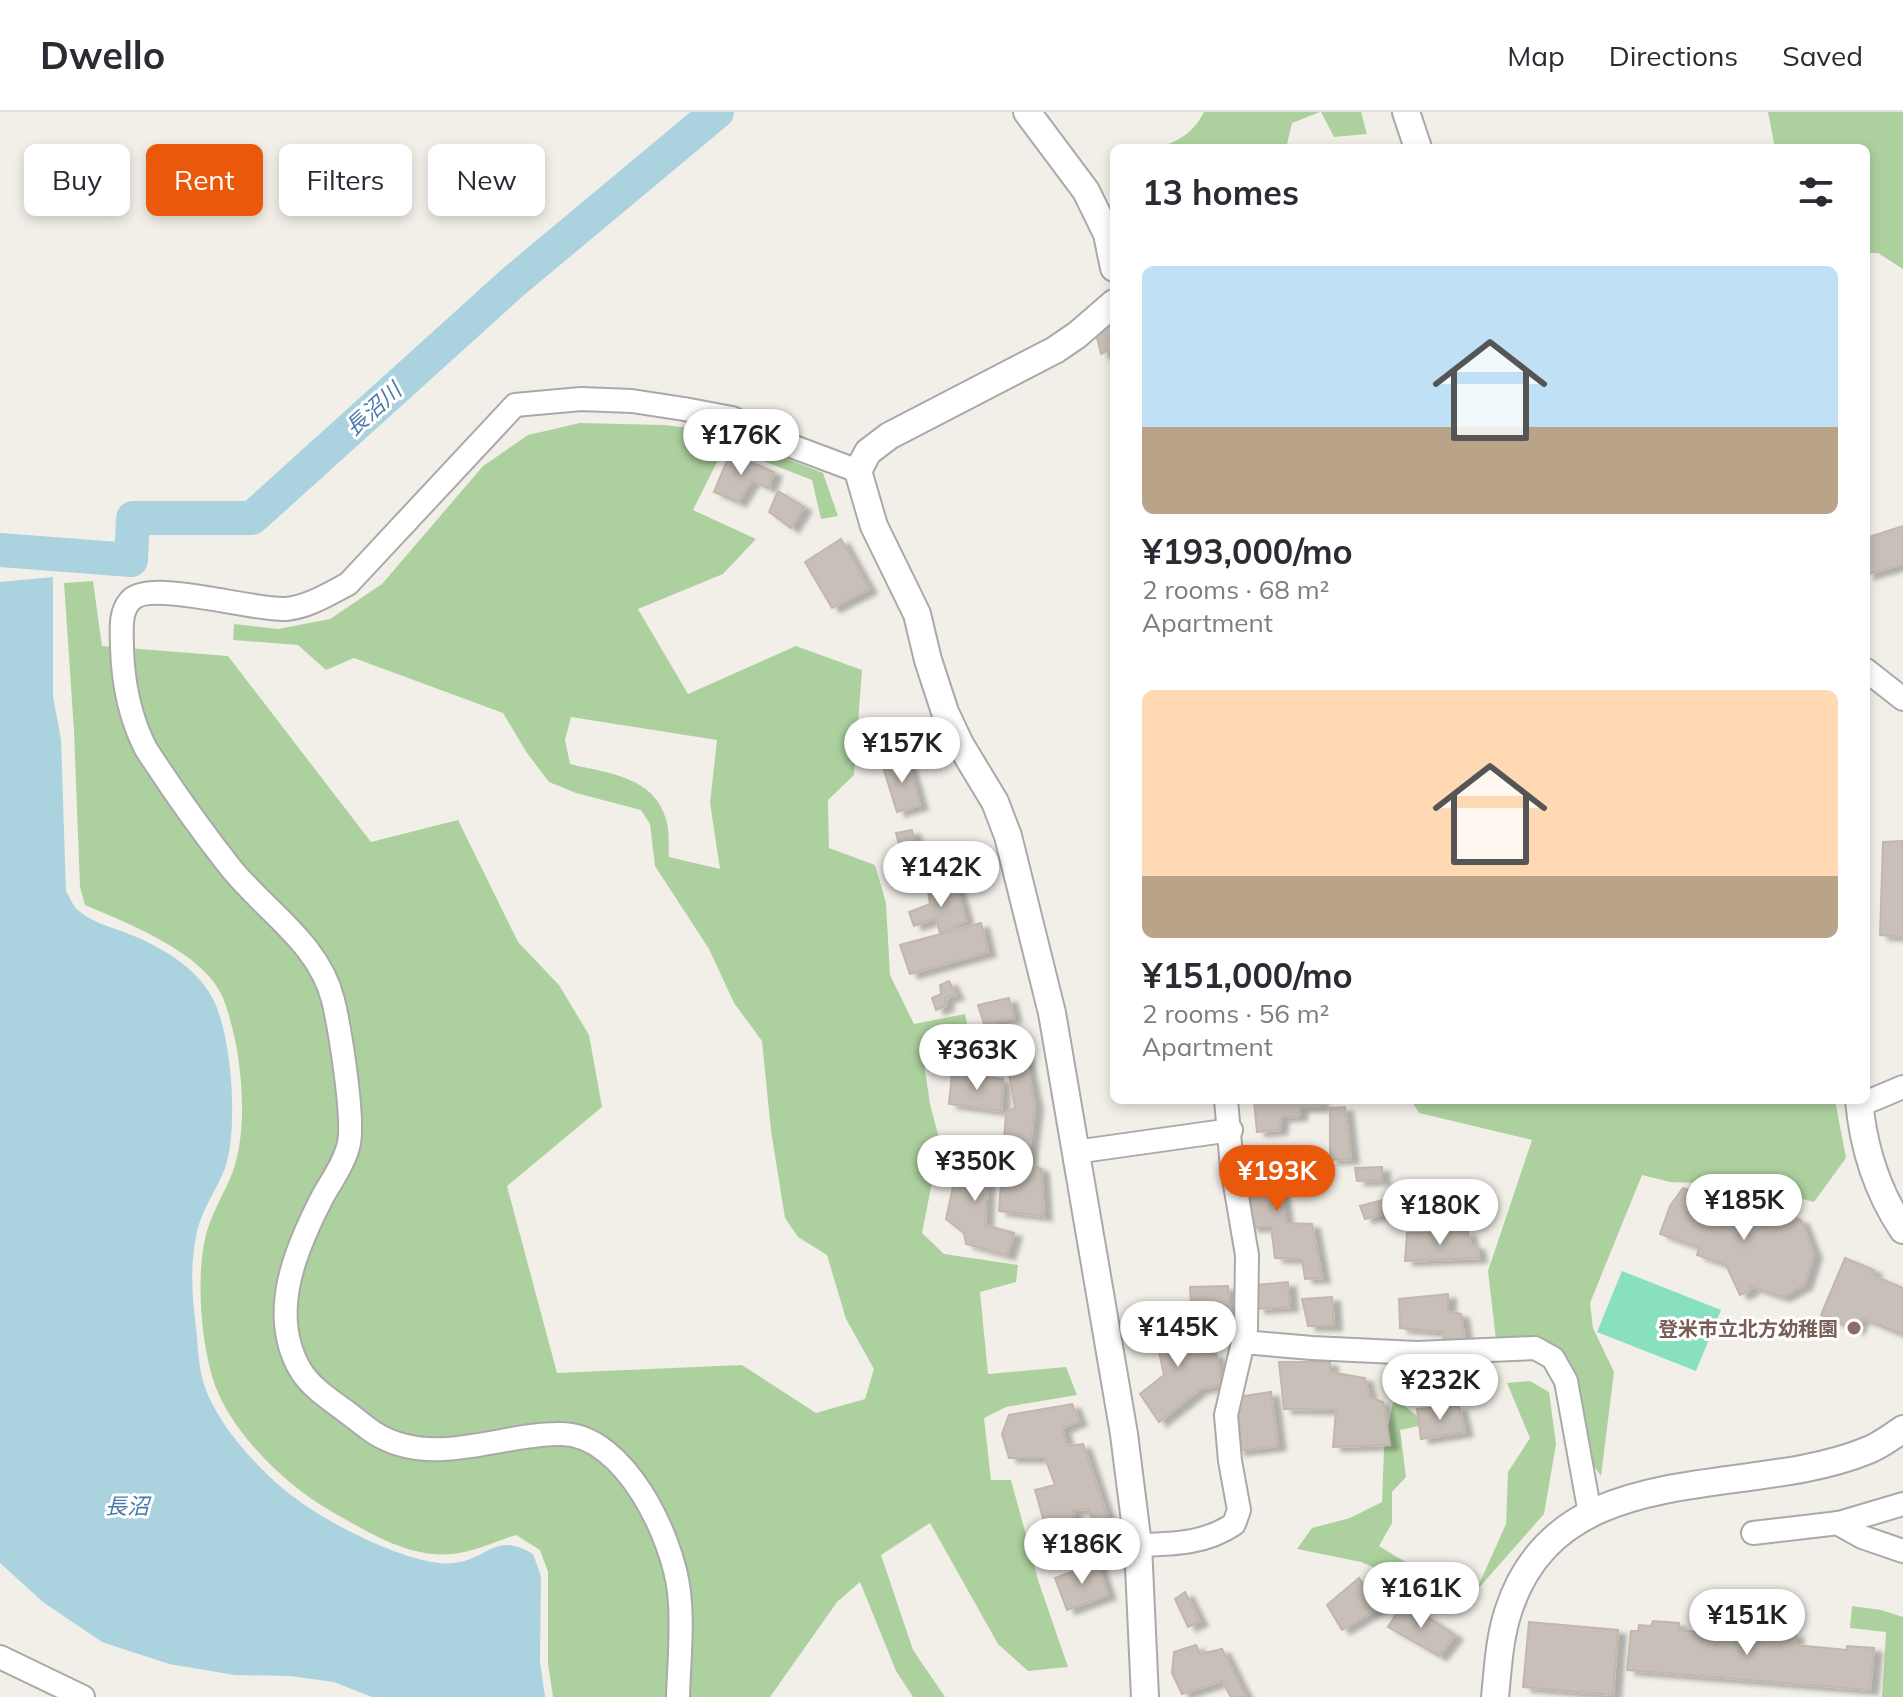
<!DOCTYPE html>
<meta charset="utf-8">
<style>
:root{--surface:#fff;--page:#f2f2f3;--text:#2b2b33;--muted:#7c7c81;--line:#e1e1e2;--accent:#ea580c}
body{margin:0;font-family:Mulish,"Noto Sans JP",sans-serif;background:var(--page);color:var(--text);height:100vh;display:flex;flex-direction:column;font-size:30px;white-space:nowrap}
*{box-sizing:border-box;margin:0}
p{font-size:26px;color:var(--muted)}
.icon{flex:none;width:44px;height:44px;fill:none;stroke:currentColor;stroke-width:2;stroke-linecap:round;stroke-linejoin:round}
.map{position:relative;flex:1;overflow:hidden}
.drawer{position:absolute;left:1110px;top:32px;width:760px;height:960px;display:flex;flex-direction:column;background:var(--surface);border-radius:12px;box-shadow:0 4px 12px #0003}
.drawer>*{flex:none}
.top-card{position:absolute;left:24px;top:32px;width:760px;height:72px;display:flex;gap:16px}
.price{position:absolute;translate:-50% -68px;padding:0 18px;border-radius:28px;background:#fff;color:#222;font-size:26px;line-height:52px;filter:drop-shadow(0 2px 4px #0008)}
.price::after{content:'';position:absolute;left:50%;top:48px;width:24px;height:18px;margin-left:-12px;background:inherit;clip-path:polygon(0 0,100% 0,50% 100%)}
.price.on{background:var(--accent);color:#fff}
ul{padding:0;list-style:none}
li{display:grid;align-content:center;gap:16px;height:424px;padding:0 32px}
li span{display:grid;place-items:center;height:248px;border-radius:12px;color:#555}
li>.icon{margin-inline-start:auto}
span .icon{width:144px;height:144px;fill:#fffc;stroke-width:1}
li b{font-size:34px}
h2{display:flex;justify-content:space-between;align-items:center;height:96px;padding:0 32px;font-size:34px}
.pill{padding:0 28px;border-radius:12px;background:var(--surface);box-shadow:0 4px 12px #0003;font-size:28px;line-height:72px}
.pill.on{background:var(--accent);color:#fff}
header{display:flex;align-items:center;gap:48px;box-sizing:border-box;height:112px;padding:0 40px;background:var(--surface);border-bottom:2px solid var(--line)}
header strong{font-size:38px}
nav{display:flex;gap:44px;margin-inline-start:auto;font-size:28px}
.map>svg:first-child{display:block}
.forest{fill:#add19e;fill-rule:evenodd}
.pitch{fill:#88e0be}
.water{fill:#aad3df}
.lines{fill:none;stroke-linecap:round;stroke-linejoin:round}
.river{stroke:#aad3df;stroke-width:34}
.building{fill:#c7bfb8;stroke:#c4b6ab;stroke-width:2;filter:url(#shadow)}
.minor-casing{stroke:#a9a9a9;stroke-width:26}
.tertiary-casing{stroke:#a9a9a9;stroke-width:30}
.minor{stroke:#fff;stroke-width:22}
.tertiary{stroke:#fff;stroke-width:26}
.education-dot{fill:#8d6e63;stroke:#fff;stroke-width:3}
.labels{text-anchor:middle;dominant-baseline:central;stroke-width:6;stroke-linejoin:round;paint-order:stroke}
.education-label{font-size:20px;font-weight:bold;fill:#785e54;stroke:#fff;text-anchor:end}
.water-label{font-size:22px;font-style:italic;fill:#4a7aab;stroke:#fff}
</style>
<header>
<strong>Dwello</strong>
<nav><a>Map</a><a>Directions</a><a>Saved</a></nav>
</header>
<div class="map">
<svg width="1903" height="1585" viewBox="0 0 1903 1585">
<defs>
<filter id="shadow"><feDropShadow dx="8" dy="4.5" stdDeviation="2" flood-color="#0004"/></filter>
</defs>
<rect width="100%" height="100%" fill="#f2efe9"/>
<!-- forest -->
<g class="forest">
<path d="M1204,0H1320L1292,11L1286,36H1159C1180,28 1193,21 1204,0Z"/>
<path d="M1321,0H1361L1367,22L1334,25Z"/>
<path d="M1768,0H1903V157L1878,141H1866V36H1775Z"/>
<path d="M580,311L665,313L721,320L823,361L838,404L821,407L812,368L725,334L693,398L756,427L723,462L638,497L688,582L796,534L862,558L854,663L828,688L829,736L875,753L886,791L890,863L914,912L965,902L973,942L924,951L930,992L940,1030L922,1121L944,1142L1018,1153L1016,1170L980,1180L988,1262L1066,1255L1077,1283L1006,1295L984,1306L991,1368H1011L1039,1471L1068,1555L1028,1559L998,1532L930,1411L881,1443L913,1538L945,1585H913L896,1559L860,1470L837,1490L770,1585H553L548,1552V1460L540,1438L516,1423C496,1429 473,1440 452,1442C406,1446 367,1419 329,1398C283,1372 226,1315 212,1264C201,1226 197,1169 204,1132C208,1106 224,1083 233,1059C250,1011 241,932 223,886C205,841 127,811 85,793L80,775L74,619L64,471L93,469L102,534L228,544L371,730L458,708L518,830L559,873L589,923L602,995L507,1074L557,1261L742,1253L816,1301L865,1287L874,1257L846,1207L827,1143L798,1125L785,1106L771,1019L762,929L734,891L709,837L655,754L650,712L641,698L576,681L549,670L527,641L503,601L354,546L326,558L298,533L233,528L234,512L278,517L330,507L382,472L483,354L528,323ZM571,605L717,628L710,691L720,757L669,745C668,733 670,719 666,707C654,664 606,661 570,652L565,628Z"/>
<path d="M1411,988H1835L1846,1046L1814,1090L1751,1073L1670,1070L1642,1063L1590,1191L1593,1216L1614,1260L1601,1364L1584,1340L1577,1280L1539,1245H1498L1488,1159L1532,1028L1419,1001Z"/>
<path d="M1530,1269L1549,1280L1556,1332L1544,1402L1476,1479L1506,1412L1508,1360L1530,1326L1507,1271Z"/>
<path d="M1394,1286L1428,1312L1400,1318L1406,1365L1392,1380V1411L1379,1434L1438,1470L1433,1480L1361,1450L1297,1437L1312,1416L1350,1406L1382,1390L1384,1336Z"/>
<path d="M1852,1494L1881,1498L1903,1505V1585H1882L1886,1520L1850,1516Z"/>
</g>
<!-- pitch -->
<path class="pitch" d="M1622,1159L1721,1198L1696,1259L1597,1220Z"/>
<!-- water -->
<g class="water">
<path d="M0,426L44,434L42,450L0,451Z"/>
<path d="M53,465V585L61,627L66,779C70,785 73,795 79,799C94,812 116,816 134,824C163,836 198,857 213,887C232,924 238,1013 226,1053C218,1077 200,1099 196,1125C190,1155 192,1185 196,1215C198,1232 198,1252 203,1269C215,1311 260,1360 295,1386C327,1411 414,1456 454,1451C490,1447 493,1419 533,1442L541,1464L540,1550L545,1585H372L334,1570L290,1564L235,1563L169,1552L102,1530L43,1490L0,1451V470Z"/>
</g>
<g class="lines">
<!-- river -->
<path class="river" d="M0,438L131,448L133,406H252L512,171L717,0"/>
</g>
<!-- building -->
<g class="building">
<path d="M1114,210V235L1101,242L1096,221Z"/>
<path d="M730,341L774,360L768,376L752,368L738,390L714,380Z"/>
<path d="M778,379L804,395L791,416L769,400Z"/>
<path d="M1903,414V452L1866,463V426Z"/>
<path d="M841,427L869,477L832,496L805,450Z"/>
<path d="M906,645L920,693L897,700L883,655Z"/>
<path d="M912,718L916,732L900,736L896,721Z"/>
<path d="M1903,729V825L1880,823L1883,730Z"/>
<path d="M956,773L966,809L940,821L936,806L914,814L909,800L930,792L928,779Z"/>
<path d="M981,811L988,840L910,862L900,833Z"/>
<path d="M949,869L956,883L945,886L946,894L936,898L932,886L941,882L940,873Z"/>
<path d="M1009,886L1014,906L984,912L978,893Z"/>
<path d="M1025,942L1035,994L1028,1050L1041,1057L1044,1104L999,1099L1006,1000L1015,996L1006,944Z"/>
<path d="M952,962L1003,967L1001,999L949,992Z"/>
<path d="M1254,988H1321V995H1300L1299,1004L1281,1005L1279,1018L1257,1020Z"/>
<path d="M1345,995L1351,1047L1330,1048V996Z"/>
<path d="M962,1033L988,1039L985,1113L1014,1121L1007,1143L966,1132L964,1121L946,1107Z"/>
<path d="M1275,1038L1286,1111L1312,1112L1322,1166L1305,1167L1302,1147L1275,1146L1271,1115H1250L1239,1045Z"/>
<path d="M1382,1055V1068L1357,1069L1355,1056Z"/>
<path d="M1683,1076L1712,1086L1710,1090L1739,1100L1741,1093L1754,1091L1801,1108L1814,1142L1804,1173L1782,1185L1749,1174L1750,1179L1740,1183L1726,1153L1697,1143L1699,1136L1660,1122L1670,1094Z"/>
<path d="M1383,1088L1386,1101L1365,1107L1360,1094Z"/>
<path d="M1468,1120L1471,1133L1477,1134L1479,1146L1405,1149L1407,1121Z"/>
<path d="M1845,1146L1874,1158L1872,1163L1903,1176V1223L1864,1207L1860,1208L1856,1218L1821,1203Z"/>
<path d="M1288,1170L1290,1195L1257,1197V1173Z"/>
<path d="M1228,1174L1230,1208L1192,1211L1190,1175Z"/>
<path d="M1448,1182V1199L1461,1202L1465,1229L1445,1231L1442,1220L1400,1216L1399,1187Z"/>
<path d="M1332,1185L1334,1214H1308L1302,1187Z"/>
<path d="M1171,1196L1184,1237L1216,1242L1222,1273L1200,1277L1159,1310L1140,1282L1164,1263L1151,1202Z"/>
<path d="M1476,1247L1478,1267L1451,1270L1447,1250Z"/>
<path d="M1279,1250H1330V1260L1365,1266L1369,1285L1383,1290L1390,1333L1333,1335L1336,1298L1284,1297Z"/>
<path d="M1271,1280L1278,1334L1237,1339L1233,1307L1238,1285Z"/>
<path d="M1072,1292L1079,1309L1062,1316L1067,1334L1083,1332L1114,1424L1100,1426L1088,1397L1073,1398L1077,1432L1052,1438L1035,1378L1055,1373L1045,1346H1009L1002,1322L1009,1303Z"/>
<path d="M1459,1294L1465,1320L1421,1327L1417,1297Z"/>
<path d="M1097,1450L1108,1483L1067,1498L1055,1466Z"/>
<path d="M1359,1466L1381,1495L1342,1518L1327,1493Z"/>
<path d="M1185,1480L1200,1509L1188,1515L1175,1487Z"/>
<path d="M1404,1490L1455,1523L1439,1544L1388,1515Z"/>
<path d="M1653,1509L1679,1511V1518L1711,1521L1712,1517L1748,1520V1514L1762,1515V1519L1796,1522L1795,1533L1847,1538V1534L1874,1536L1870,1578L1627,1558L1631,1519H1638L1639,1513L1651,1514Z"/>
<path d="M1529,1510L1618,1518L1613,1583L1523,1575Z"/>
<path d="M1196,1533L1200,1542L1222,1537L1246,1585H1231L1222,1569L1182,1582L1172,1561L1174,1540Z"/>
</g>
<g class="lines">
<!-- minor casing -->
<g class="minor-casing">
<g id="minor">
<path d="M1866,558L1903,587"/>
<path d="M1860,993L1903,975"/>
<path d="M1075,1040L1231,1018"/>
<path d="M1243,1230L1312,1236L1417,1241L1535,1236L1553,1246L1566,1269L1590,1402"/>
<path d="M1837,1411L1862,1425L1903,1439"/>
<path d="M1753,1421L1839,1411L1903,1392"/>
<path d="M1138,1433C1172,1432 1205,1432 1234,1412L1239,1398L1230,1349L1226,1303L1246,1217L1247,1143L1232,1055L1226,988"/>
<path d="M0,1545L83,1585"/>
<path d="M678,1585C679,1550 683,1514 679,1480C673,1426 625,1323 562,1322C499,1321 435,1357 376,1322C365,1315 355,1306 344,1298C329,1287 311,1275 301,1259C267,1202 296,1136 323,1084C332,1068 345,1050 349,1031C354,1004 340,917 333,888C319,831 265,799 230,755C200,717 172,677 146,637C130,606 123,571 122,536C122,521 119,501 130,489C149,466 252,499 286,497C308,495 329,482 348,472L515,293L581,287L632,289L684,297L732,306L794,335L858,359"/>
</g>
</g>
<!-- tertiary casing -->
<g class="tertiary-casing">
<g id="tertiary">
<path d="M1027,0L1086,79L1107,122L1114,156"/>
<path d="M1406,0L1418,36"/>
<path d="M1114,191L1077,223L1055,238L889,324L868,340L858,359L874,414L917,502L928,548L945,600L960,632L995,690L1008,724L1052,901L1124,1322L1138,1433L1145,1585"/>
<path d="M1859,988C1863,1034 1877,1079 1903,1118"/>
<path d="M1495,1585C1498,1557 1499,1528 1508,1500C1558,1342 1746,1388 1866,1339C1880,1334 1891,1325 1903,1317"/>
</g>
</g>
<!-- minor -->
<use href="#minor" class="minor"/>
<!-- tertiary -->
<use href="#tertiary" class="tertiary"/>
</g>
<!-- markers -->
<circle class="education-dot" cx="1854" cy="1216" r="8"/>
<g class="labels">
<!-- education labels -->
<g class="education-label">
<text x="1838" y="1216">登米市立北方幼稚園</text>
</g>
<!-- water labels -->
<g class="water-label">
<text transform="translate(373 297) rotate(-42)">長沼川</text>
<text x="127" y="1394">長沼</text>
</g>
</g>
</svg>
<b class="price" style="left:741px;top:365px">¥176K</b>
<b class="price" style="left:902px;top:673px">¥157K</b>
<b class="price" style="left:941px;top:797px">¥142K</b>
<b class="price" style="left:977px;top:980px">¥363K</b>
<b class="price" style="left:975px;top:1091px">¥350K</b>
<b class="price on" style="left:1277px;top:1101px">¥193K</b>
<b class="price" style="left:1744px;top:1130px">¥185K</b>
<b class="price" style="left:1440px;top:1135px">¥180K</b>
<b class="price" style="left:1178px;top:1257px">¥145K</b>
<b class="price" style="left:1440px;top:1310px">¥232K</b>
<b class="price" style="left:1082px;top:1474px">¥186K</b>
<b class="price" style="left:1421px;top:1518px">¥161K</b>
<b class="price" style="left:1747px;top:1545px">¥151K</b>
<div class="top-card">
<a class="pill">Buy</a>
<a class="pill on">Rent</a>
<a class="pill">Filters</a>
<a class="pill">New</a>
</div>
<section class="drawer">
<h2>13 homes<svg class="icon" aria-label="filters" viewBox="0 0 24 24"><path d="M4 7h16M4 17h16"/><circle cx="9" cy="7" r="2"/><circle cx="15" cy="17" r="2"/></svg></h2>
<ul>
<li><span style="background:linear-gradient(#bfe0f5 65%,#b9a48a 0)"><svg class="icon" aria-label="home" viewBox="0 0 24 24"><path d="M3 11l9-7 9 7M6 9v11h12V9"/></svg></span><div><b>¥193,000/mo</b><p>2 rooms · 68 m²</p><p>Apartment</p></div></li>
<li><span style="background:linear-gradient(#ffd9b3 75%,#b9a48a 0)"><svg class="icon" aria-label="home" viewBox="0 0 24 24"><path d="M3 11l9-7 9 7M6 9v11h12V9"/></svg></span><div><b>¥151,000/mo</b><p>2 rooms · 56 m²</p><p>Apartment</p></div></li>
</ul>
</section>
</div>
